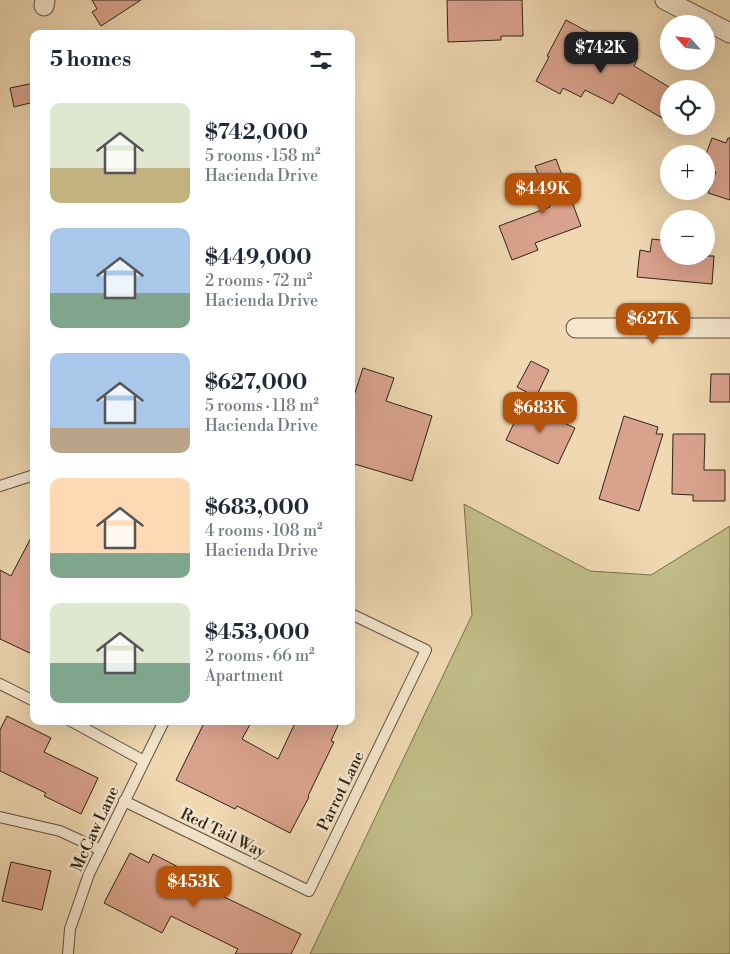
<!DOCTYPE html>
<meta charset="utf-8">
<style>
:root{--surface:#fff;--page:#f2f2f3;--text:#1f2937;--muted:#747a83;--accent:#b45309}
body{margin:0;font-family:"Libre Bodoni",serif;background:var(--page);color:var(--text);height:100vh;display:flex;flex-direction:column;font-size:19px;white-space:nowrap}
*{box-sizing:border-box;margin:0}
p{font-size:16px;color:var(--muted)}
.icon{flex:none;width:28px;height:28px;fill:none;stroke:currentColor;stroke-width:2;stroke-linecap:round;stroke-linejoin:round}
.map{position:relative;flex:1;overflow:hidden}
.panel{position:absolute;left:30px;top:30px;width:325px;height:695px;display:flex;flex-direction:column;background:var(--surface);border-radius:10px;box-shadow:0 5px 20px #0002}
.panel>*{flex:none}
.needle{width:32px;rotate:297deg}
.controls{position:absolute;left:660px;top:15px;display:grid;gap:10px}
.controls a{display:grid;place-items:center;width:55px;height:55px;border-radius:50%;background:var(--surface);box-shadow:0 5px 20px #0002;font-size:25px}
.price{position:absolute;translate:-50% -42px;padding:0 11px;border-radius:10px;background:var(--accent);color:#fff;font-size:16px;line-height:32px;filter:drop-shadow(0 1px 2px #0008)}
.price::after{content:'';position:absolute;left:50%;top:30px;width:15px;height:11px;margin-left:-8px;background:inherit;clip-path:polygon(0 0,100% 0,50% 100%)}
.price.active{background:#222;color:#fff}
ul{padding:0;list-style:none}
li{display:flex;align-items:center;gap:15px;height:125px;padding:0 20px}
li span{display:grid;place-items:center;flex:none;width:140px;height:100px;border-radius:10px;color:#555}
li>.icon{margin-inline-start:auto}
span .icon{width:60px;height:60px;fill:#fffc;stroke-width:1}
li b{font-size:21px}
h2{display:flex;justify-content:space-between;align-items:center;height:60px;padding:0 20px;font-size:21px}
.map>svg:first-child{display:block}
.green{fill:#c0bc87;stroke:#787050}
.building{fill:#d9a28d;stroke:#2f2419}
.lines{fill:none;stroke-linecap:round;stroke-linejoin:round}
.service-casing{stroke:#5f513f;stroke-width:12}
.minor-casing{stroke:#5f513f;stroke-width:21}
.service{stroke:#f5e6cd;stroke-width:10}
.minor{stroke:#f5e6cd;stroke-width:19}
.labels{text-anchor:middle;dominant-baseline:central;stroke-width:5;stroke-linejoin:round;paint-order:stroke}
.street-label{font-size:16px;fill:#2f2419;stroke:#f5e6cd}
</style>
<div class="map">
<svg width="730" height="954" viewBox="0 0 730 954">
<rect width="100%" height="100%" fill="#efd8b2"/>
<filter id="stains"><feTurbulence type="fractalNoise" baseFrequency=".004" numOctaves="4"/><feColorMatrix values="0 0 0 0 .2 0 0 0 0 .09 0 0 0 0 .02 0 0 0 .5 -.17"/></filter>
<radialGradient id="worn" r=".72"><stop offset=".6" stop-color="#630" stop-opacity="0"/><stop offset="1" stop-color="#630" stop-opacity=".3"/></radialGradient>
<!-- green -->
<path class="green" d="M464,504L590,571L651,575L730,526V954H310L472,615Z"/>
<!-- building -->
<g class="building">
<path d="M92,0H141L101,26L92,12L97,9Z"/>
<path d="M447,0H522L523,36H501V40L448,42Z"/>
<path d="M566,20L590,33L582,49L612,64L621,48L638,57L634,66L669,87V122L619,93L613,104L585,90L581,97L563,88L560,94L536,81L549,57L547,56Z"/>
<path d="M34,83V102L14,107L10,88Z"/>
<path d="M712,138L726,143L728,138H730V200L708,193L716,172L706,168V154Z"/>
<path d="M556,159L581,226L535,243L538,250L512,260L499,226L550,207L535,166Z"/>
<path d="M652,239L669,241V256H714L712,284L637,277L640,250L650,252Z"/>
<path d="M531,361L549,370L536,397L517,387Z"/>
<path d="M363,368L394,378L386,401L432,416L412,481L351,463V405Z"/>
<path d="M711,374H730V402H710Z"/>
<path d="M523,404L575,428L558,464L506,440Z"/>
<path d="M624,416L658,427L656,434H663L639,511L599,499Z"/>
<path d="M673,434H705L704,470H725V501H693V495L672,494Z"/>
<path d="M34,532V655L0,639V570L11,576Z"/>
<path d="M7,716L51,738L44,752L98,778L81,814L44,796L46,793L0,771V730Z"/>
<path d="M205,721H252L242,739L278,759L296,721H340L331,741L334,742L308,796L309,797L290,833L237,806L235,809L176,780Z"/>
<path d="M130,853L149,863L153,854L192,874L189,880L301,934L291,954H235L238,949L171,916L162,933L104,903Z"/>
<path d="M11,862L51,871L42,910L2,901Z"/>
</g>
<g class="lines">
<!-- service casing -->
<g class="service-casing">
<g id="service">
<path d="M0,486L34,475"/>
<path d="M0,684L34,701"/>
<path d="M71,721L144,761"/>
<path d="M124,801L309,891L426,650L351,614"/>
<path d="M0,817L60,831L101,850"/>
<path d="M68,954L70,929L89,874L164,721"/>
</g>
</g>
<!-- minor casing -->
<g class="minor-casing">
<g id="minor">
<path d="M665,0L730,33"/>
<path d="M44,6L45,0"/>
<path d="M576,328H730"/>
</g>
</g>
<!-- service -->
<use href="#service" class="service"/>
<!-- minor -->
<use href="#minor" class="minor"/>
</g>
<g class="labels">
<!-- street labels -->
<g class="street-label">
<text transform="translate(341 791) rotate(-64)">Parrot Lane</text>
<text transform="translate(95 829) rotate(-65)">McCaw Lane</text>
<text transform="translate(223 833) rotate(26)">Red Tail Way</text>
</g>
</g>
<rect width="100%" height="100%" filter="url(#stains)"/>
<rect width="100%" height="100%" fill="url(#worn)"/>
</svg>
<div class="controls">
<a><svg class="needle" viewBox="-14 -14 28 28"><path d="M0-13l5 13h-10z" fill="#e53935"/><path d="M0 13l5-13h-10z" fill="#747a83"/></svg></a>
<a><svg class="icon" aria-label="locate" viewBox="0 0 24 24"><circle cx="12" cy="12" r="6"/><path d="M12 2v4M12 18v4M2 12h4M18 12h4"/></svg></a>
<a>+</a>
<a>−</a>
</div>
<b class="price active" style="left:601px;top:74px">$742K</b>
<b class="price" style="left:543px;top:215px">$449K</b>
<b class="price" style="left:653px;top:345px">$627K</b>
<b class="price" style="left:540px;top:434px">$683K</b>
<b class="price" style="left:194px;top:908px">$453K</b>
<section class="panel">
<h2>5 homes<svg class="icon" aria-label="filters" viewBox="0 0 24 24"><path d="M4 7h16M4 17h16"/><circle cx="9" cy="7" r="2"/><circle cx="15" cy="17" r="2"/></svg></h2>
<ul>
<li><span style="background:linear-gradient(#dfe7d0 65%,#c2b280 0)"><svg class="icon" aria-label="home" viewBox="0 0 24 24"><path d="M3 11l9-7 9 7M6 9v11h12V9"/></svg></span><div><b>$742,000</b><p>5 rooms · 158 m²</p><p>Hacienda Drive</p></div></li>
<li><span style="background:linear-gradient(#a9c7e8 65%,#7fa58c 0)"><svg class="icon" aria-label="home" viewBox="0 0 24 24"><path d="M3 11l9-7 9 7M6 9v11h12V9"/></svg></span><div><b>$449,000</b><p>2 rooms · 72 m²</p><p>Hacienda Drive</p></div></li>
<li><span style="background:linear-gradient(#a9c7e8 75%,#b9a48a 0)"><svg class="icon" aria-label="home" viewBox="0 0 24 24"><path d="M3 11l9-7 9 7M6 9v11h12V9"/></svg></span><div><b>$627,000</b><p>5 rooms · 118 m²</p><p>Hacienda Drive</p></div></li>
<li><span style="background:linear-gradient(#ffd9b3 75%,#7fa58c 0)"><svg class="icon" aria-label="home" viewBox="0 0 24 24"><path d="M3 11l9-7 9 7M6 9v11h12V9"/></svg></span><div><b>$683,000</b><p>4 rooms · 108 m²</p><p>Hacienda Drive</p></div></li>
<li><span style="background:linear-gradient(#dfe7d0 60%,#7fa58c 0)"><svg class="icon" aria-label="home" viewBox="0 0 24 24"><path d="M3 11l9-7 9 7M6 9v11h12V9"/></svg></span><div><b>$453,000</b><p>2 rooms · 66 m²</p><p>Apartment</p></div></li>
</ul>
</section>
</div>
